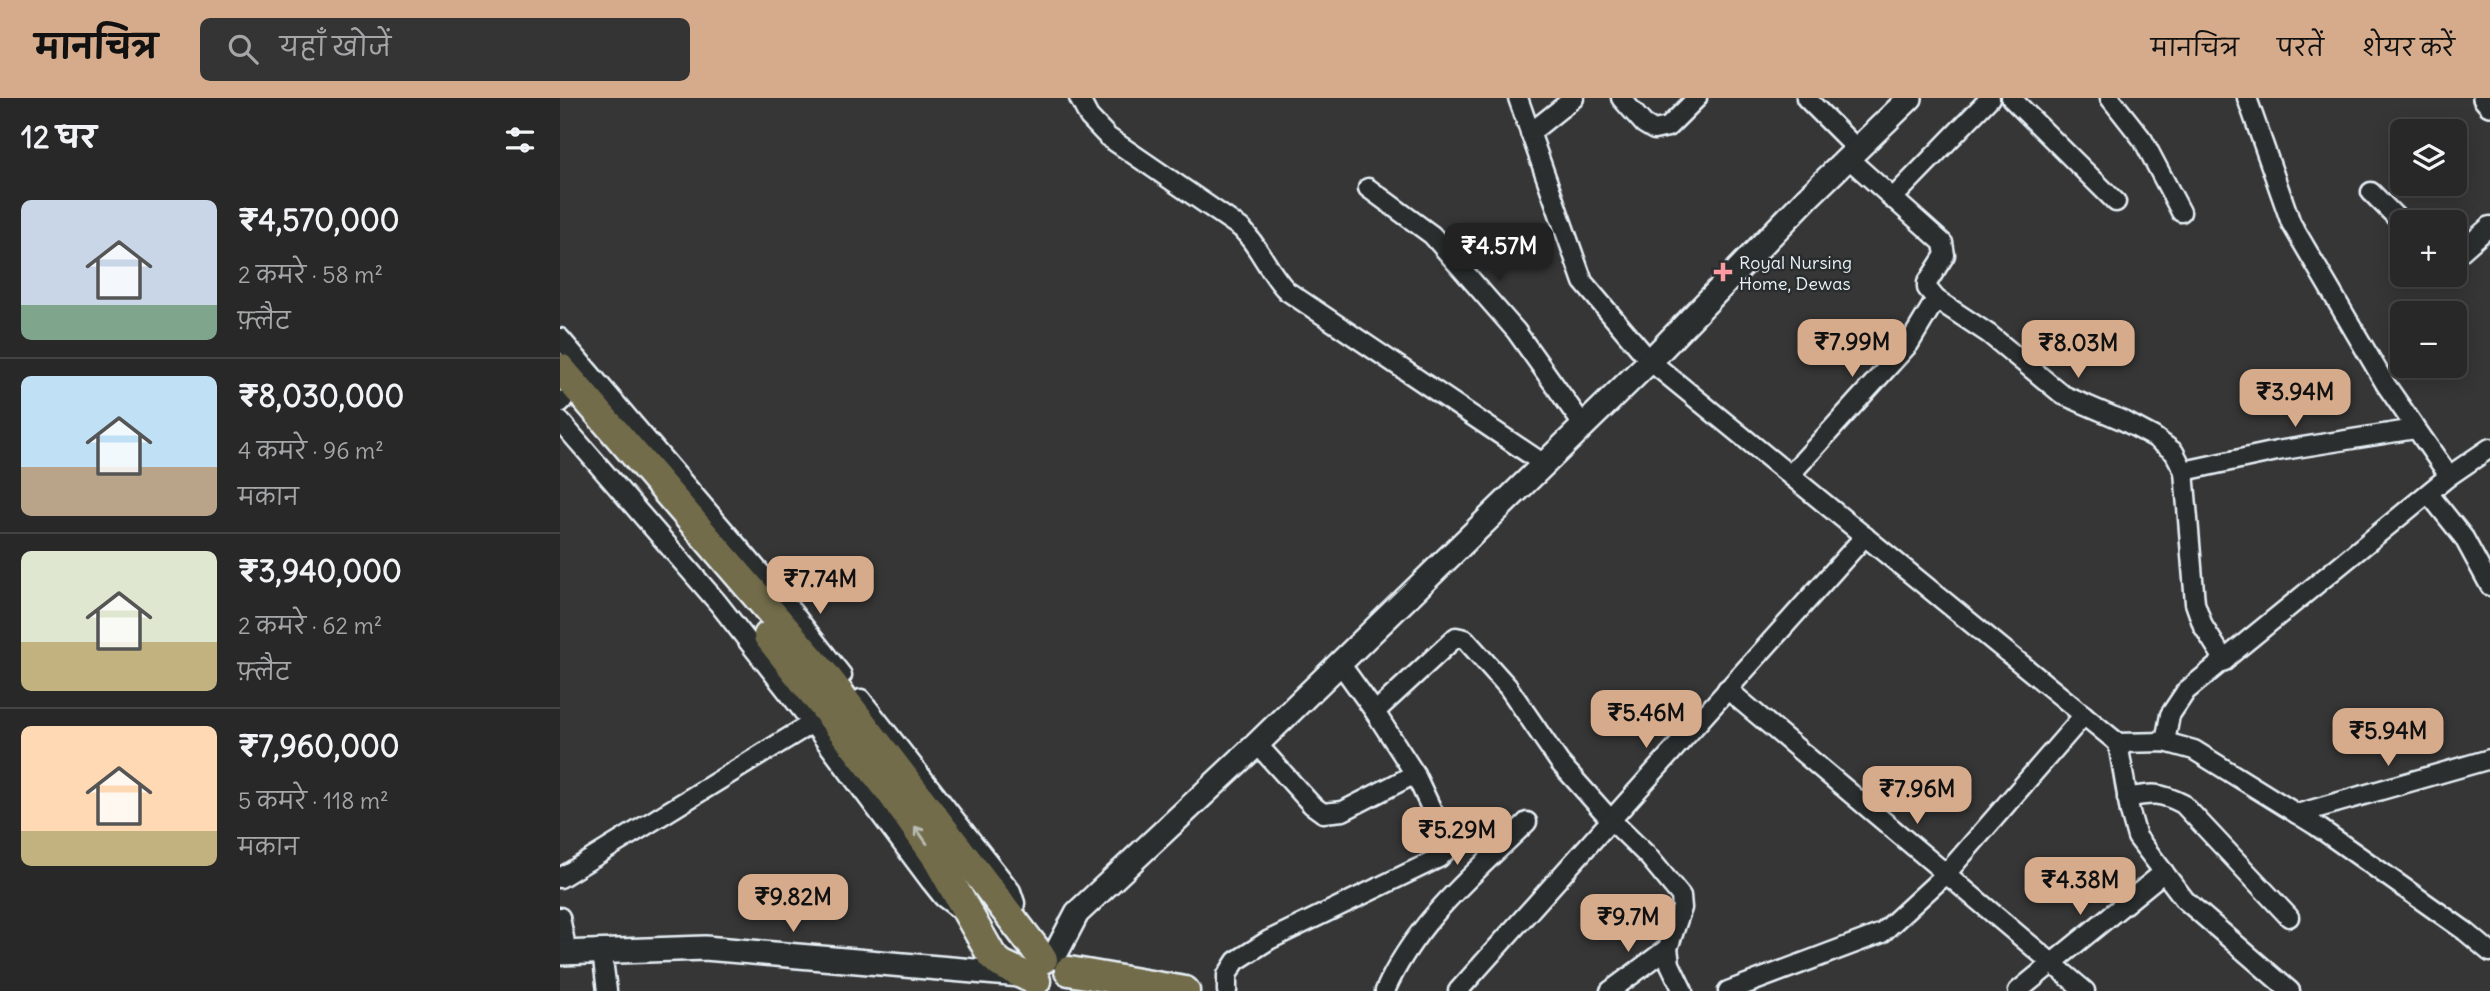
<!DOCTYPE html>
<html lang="hi">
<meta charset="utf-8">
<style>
:root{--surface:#292828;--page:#353434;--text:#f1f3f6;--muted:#a5a6a8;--line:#454445;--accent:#d6ab8b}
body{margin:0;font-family:Delius,"Playpen Sans Deva",sans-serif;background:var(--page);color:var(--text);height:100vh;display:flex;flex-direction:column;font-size:26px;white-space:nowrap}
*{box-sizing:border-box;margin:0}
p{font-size:23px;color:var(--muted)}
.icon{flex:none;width:38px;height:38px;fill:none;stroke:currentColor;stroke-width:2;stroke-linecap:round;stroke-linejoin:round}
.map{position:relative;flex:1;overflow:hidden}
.sheet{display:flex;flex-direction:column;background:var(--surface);width:560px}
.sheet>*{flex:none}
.controls{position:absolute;left:1830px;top:21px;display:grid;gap:14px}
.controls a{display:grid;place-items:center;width:77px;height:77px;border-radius:10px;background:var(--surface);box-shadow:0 4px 18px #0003,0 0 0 2px var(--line);font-size:35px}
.price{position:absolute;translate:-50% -60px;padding:0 16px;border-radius:14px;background:var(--accent);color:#111;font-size:23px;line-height:46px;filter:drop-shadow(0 2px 4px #0008)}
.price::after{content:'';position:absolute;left:50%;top:42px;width:21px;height:16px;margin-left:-10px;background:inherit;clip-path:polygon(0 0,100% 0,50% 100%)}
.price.on{background:#222;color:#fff}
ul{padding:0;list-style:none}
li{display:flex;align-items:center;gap:21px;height:175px;padding:0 21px}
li+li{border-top:2px solid var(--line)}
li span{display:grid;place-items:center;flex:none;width:196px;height:140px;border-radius:10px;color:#555}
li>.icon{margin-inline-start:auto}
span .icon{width:84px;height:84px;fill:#fffc;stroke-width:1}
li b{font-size:30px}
h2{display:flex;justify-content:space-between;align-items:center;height:84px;padding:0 21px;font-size:30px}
header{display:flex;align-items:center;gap:42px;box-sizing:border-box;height:98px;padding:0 35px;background:var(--accent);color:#111}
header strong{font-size:33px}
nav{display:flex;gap:38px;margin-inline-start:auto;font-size:24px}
.search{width:490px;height:63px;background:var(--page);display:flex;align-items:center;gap:18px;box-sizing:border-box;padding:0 24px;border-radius:10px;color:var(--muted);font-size:26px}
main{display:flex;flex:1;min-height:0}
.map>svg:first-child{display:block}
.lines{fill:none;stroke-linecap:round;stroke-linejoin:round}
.minor-casing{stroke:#e8f1f8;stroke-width:23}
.tertiary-casing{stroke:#e8f1f8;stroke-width:28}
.primary-casing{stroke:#e8f1f8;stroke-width:33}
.minor{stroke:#2a2d2e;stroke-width:18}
.tertiary{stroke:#2a2d2e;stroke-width:23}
.primary{stroke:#726c4b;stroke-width:28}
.oneway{stroke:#b9bcb3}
.poi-dot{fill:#ff9aa2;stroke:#2a2d2e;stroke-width:2.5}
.labels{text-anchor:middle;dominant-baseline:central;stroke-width:5;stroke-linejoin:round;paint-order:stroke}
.poi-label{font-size:18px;fill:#e8f1f8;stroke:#2a2d2e;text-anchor:start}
</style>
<header>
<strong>मानचित्र</strong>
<div class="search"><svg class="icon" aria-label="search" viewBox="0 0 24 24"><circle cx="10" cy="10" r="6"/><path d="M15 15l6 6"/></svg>यहाँ खोजें</div>
<nav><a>मानचित्र</a><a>परतें</a><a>शेयर करें</a></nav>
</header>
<main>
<section class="sheet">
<h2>12 घर<svg class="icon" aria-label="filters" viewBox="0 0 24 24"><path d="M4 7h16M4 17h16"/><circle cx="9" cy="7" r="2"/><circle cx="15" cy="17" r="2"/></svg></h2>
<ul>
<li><span style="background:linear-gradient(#c9d6e8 75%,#7fa58c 0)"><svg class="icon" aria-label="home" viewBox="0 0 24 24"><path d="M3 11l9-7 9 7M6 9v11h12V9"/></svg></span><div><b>₹4,570,000</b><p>2 कमरे · 58 m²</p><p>फ़्लैट</p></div></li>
<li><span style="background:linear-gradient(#bfe0f5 65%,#b9a48a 0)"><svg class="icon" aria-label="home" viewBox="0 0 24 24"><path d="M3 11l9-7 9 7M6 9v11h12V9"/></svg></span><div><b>₹8,030,000</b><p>4 कमरे · 96 m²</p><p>मकान</p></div></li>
<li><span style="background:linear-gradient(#dfe7d0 65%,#c2b280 0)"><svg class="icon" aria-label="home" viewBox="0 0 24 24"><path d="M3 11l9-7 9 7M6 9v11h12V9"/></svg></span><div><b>₹3,940,000</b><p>2 कमरे · 62 m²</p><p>फ़्लैट</p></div></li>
<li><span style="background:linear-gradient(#ffd9b3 75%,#c2b280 0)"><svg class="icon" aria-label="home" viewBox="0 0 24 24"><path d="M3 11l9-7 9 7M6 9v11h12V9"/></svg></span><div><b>₹7,960,000</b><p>5 कमरे · 118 m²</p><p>मकान</p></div></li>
</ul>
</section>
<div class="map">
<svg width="1930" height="893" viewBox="0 0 1930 893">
<rect width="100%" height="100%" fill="#373636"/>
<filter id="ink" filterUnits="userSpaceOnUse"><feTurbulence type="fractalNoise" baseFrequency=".0143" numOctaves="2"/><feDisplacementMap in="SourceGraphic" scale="14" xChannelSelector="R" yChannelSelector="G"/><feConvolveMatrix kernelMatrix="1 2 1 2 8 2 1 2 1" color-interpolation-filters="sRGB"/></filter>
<g filter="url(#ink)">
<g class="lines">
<!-- minor casing -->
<g class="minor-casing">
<g id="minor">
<path d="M519,0L529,19L548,39L681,130C700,149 708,174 727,193L984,366"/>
<path d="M958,0L1023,184L1090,263L1558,645L1605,644L1634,652L1755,727L1905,833L1930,854"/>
<path d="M1061,0L1084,26L1094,32L1108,29L1137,0"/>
<path d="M1246,0L1298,52"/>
<path d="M1451,0L1556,104"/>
<path d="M1550,0L1583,42L1621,114"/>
<path d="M1687,0L1731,125L1826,287L1889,378"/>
<path d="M970,35L1014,0"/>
<path d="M1289,61L1383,145L1385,157L1367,185V190L1376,201L1429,236L1503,297L1564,323L1594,339L1614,354L1624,373L1635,505L1643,528L1665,563"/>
<path d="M808,90L872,137L956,233L1023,327"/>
<path d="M1811,94L1843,126"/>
<path d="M1332,101L1430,0"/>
<path d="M1895,159L1930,128"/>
<path d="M0,240L216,493L282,577"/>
<path d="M0,305L3,302"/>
<path d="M0,323L158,505L252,625L371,784L383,799L399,811"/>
<path d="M1624,373L1717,353L1855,331"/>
<path d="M1230,377L1349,246L1376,201"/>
<path d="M1869,396L1904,440L1930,488"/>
<path d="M1167,591L1525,893"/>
<path d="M301,601L451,793L455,805L452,822"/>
<path d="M815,614L896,539L905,541L948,589L1000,665L1050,721L1088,758L1121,798L1122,810L1108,850L1110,866L1123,893"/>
<path d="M1605,644L1610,617L1626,593L1889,378L1930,350"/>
<path d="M1558,645L1570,714L1577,739L1625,802L1730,893"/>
<path d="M697,646L752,707L763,715L783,713L855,676"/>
<path d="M1567,700C1592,695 1600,694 1623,706L1729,819"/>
<path d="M1737,716L1930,661"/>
<path d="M0,780L262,619"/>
<path d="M0,819L7,855"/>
<path d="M42,854L47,893"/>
<path d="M667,893V877L676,863L709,842L879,760L887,752V744L855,676L815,614L779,564"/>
<path d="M825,893C855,824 915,775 967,724"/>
<path d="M898,893L1305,438"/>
<path d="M1050,893L1108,850"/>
<path d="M1168,893L1322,835L1385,777L1524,617"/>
<path d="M1458,893L1604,774"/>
</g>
</g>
<!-- tertiary casing -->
<g class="tertiary-casing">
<g id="tertiary">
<path d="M1925,0L1930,6"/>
<path d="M0,855L145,850L461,877"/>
<path d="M494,859L517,815L697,646L1090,263L1248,99L1350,0"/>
</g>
</g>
<!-- primary casing -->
<g class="primary-casing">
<g id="primary">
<path d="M0,270L266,578L483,861"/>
<path d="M208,538L329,692L375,757L432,858L441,866L476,883"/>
<path d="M509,873L625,893"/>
</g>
</g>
<!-- minor -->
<use href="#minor" class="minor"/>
<!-- tertiary -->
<use href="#tertiary" class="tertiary"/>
<!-- primary -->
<use href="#primary" class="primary"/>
</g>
<!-- one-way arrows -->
<defs><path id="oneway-shaft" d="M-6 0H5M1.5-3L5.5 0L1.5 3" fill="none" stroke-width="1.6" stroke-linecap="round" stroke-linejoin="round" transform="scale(1.75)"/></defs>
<use class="oneway" href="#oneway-shaft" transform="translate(361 737) rotate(-125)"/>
</g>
<!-- markers -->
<path class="poi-dot" d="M1159.5 163.5h7v7h7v7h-7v7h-7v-7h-7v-7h7z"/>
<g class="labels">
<!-- poi labels -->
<g class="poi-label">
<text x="1179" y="164">Royal Nursing<tspan x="1179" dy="21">Home, Dewas</tspan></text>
</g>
</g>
</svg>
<div class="controls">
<a><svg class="icon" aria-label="layers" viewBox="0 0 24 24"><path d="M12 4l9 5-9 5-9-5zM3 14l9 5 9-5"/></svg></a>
<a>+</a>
<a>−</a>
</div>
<b class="price on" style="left:939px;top:185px">₹4.57M</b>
<b class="price" style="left:1292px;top:281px">₹7.99M</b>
<b class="price" style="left:1518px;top:282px">₹8.03M</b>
<b class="price" style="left:1735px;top:331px">₹3.94M</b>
<b class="price" style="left:260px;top:518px">₹7.74M</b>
<b class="price" style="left:1086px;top:652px">₹5.46M</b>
<b class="price" style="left:1828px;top:670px">₹5.94M</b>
<b class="price" style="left:1357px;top:728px">₹7.96M</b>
<b class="price" style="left:897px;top:769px">₹5.29M</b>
<b class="price" style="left:1520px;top:819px">₹4.38M</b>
<b class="price" style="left:233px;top:836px">₹9.82M</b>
<b class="price" style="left:1068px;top:856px">₹9.7M</b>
</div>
</main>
